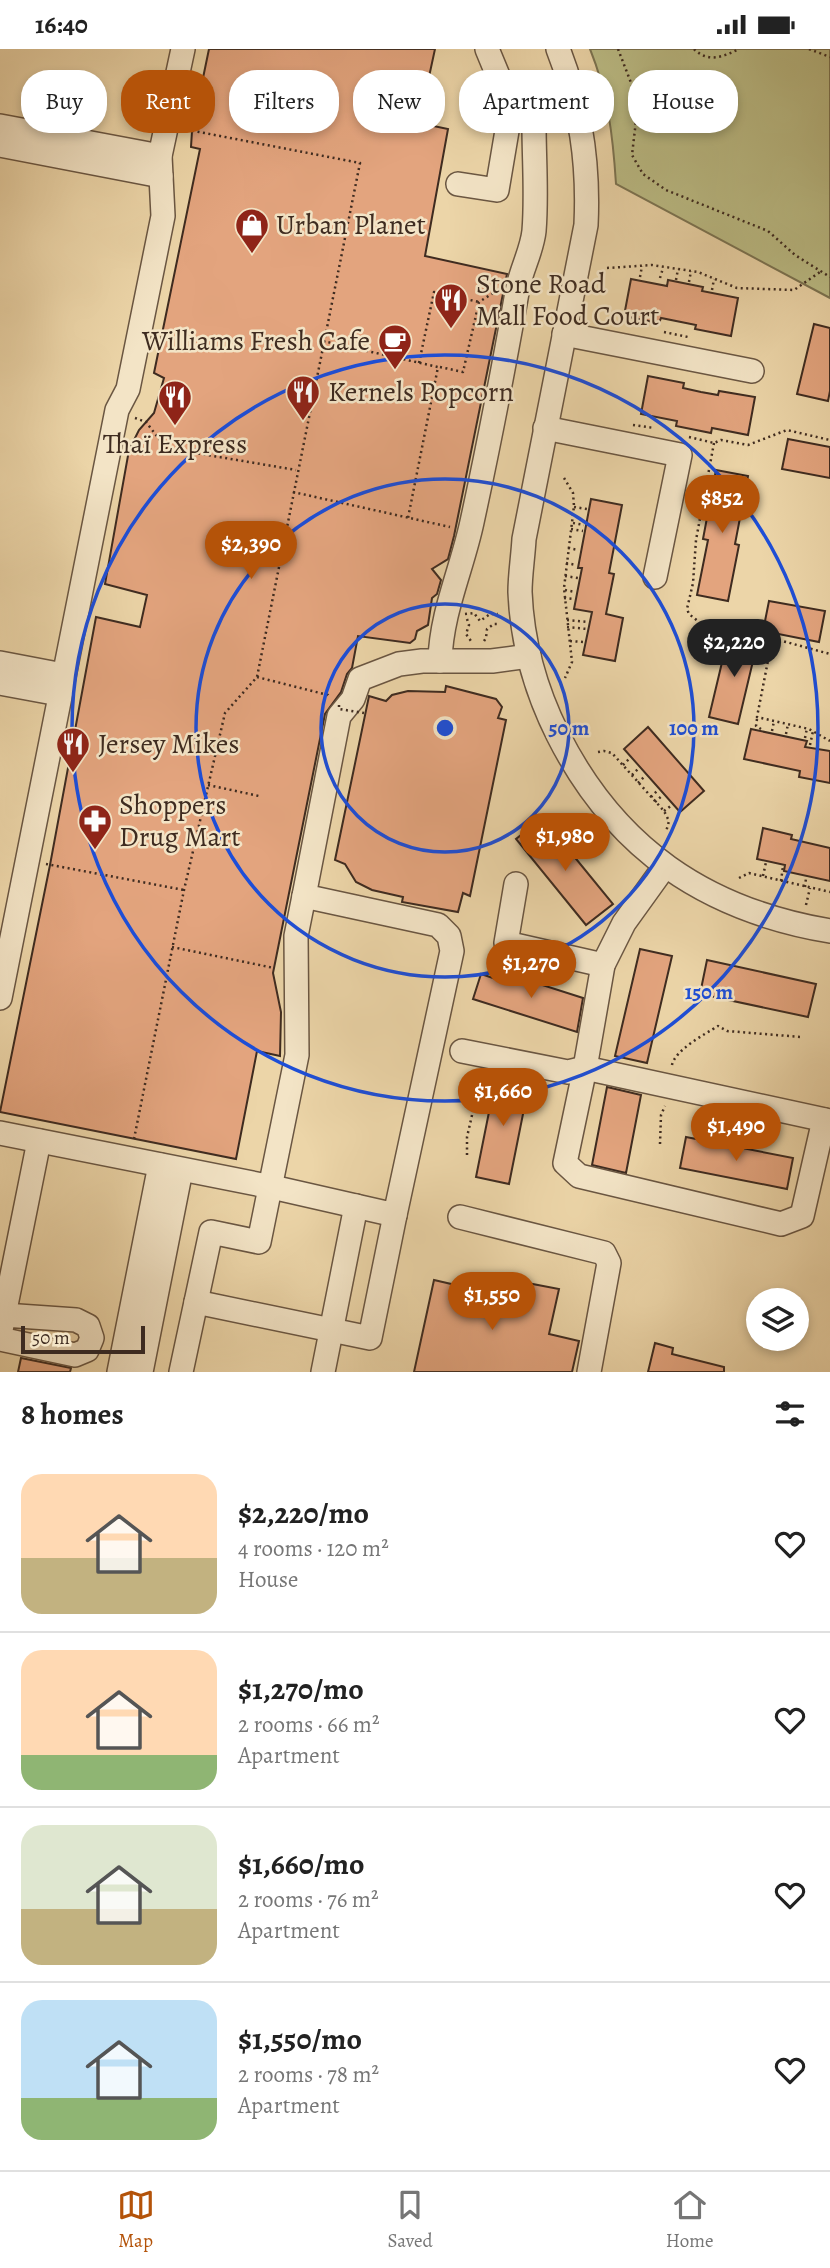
<!DOCTYPE html>
<meta charset="utf-8">
<style>
:root{--surface:#fff;--page:#f6f6f6;--text:#222;--muted:#767676;--line:#e0e0e0;--accent:#b45309}
body{margin:0;font-family:Alegreya,serif;background:var(--page);color:var(--text);height:100vh;display:flex;flex-direction:column;font-size:26px;white-space:nowrap}
*{box-sizing:border-box;margin:0}
p{font-size:23px;color:var(--muted)}
.icon{flex:none;width:38px;height:38px;fill:none;stroke:currentColor;stroke-width:2;stroke-linecap:round;stroke-linejoin:round}
.map{position:relative;height:1323px;overflow:hidden}
.details{display:flex;flex-direction:column;background:var(--surface);flex:1}
.details>*{flex:none}
.top-card{position:absolute;left:21px;top:21px;width:789px;height:63px;display:flex;gap:14px}
.fabs{position:absolute;left:746px;top:1239px;display:grid;gap:14px}
.fabs a{display:grid;place-items:center;width:63px;height:63px;border-radius:50%;background:var(--surface);box-shadow:0 4px 10px #0003;font-size:35px}
.scale{position:absolute;left:21px;bottom:18px;width:124px;box-sizing:border-box;padding-left:7px;border:4px solid #3e2b20;border-top:0;font-size:19px;line-height:24px;white-space:nowrap;color:#3e2b20;-webkit-text-stroke:5px #f3e4c6;paint-order:stroke}
.price{position:absolute;translate:-50% -60px;padding:0 16px;border-radius:24px;background:var(--accent);color:#fff;font-size:23px;line-height:46px;filter:drop-shadow(0 2px 4px #0008)}
.price::after{content:'';position:absolute;left:50%;top:42px;width:21px;height:16px;margin-left:-10px;background:inherit;clip-path:polygon(0 0,100% 0,50% 100%)}
.price.selected{background:#222;color:#fff}
ul{padding:0;list-style:none}
li{display:flex;align-items:center;gap:21px;height:175px;padding:0 21px}
li+li{border-top:2px solid var(--line)}
li span{display:grid;place-items:center;flex:none;width:196px;height:140px;border-radius:21px;color:#555}
li>.icon{margin-inline-start:auto}
span .icon{width:84px;height:84px;fill:#fffc;stroke-width:1}
li b{font-size:30px}
h2{display:flex;justify-content:space-between;align-items:center;height:84px;padding:0 21px;font-size:30px}
.chip{padding:0 24px;border-radius:28px;background:var(--surface);box-shadow:0 4px 10px #0003;font-size:24px;line-height:63px}
.chip.selected{background:var(--accent);color:#fff}
.status{display:flex;justify-content:space-between;align-items:center;height:49px;padding:0 35px;background:var(--surface);direction:ltr}
.status svg{height:19px;fill:currentColor}
.tabs{display:flex;justify-content:space-around;align-items:center;height:98px;border-top:2px solid var(--line);background:var(--surface);font-size:19px;color:var(--muted)}
.tabs a{display:grid;justify-items:center;gap:4px}
.tabs .selected{color:var(--accent)}
.map>svg:first-child{display:block}
.green{fill:#bbbc85;stroke:#7c7452;stroke-width:2}
.building{fill:#e3a47e;stroke:#3e2b20;stroke-width:2}
.lines{fill:none;stroke-linecap:round;stroke-linejoin:round}
.minor-casing{stroke:#6a5642;stroke-width:26}
.path{stroke:#3e2b20;stroke-width:2.5;stroke-dasharray:2 3.5;stroke-linecap:butt}
.minor{stroke:#f3e4c6;stroke-width:23}
.path-bridge{stroke:#3e2b20;stroke-width:2.5;stroke-dasharray:2 3.5;stroke-linecap:butt}
.ring{fill:none;stroke:#1d4ed8;stroke-width:3.5}
.labels{text-anchor:middle;dominant-baseline:central;stroke-width:5;stroke-linejoin:round;paint-order:stroke}
.poi-label{font-size:28px;fill:#3e2b20;stroke:#f3e4c6;text-anchor:start}
.centre{fill:#1d4ed8;stroke:#f3e4c6;stroke-width:3.5}
.ring-label{font-size:21px;text-anchor:middle;font-weight:bold;fill:#1d4ed8;stroke:#f3e4c6;stroke-width:5;stroke-linejoin:round;paint-order:stroke}
</style>
<div class="status"><b>16:40</b><svg viewBox="0 0 49 12"><path d="M0 12V9h3v3zM5 12V6h3v6zM10 12V3h3v9zM15 12V0h3v12zM26 1h20v11H26zM47 4h2v5h-2z"/></svg></div>
<div class="map">
<svg width="830" height="1323" viewBox="0 0 830 1323">
<rect width="100%" height="100%" fill="#ecd5a8"/>
<filter id="stains"><feTurbulence type="fractalNoise" baseFrequency=".00286" numOctaves="4"/><feColorMatrix values="0 0 0 0 .2 0 0 0 0 .09 0 0 0 0 .02 0 0 0 .5 -.17"/></filter>
<radialGradient id="worn" r=".72"><stop offset=".6" stop-color="#630" stop-opacity="0"/><stop offset="1" stop-color="#630" stop-opacity=".3"/></radialGradient>
<!-- green -->
<path class="green" d="M590,0H830V249L616,135C613,88 608,44 590,0Z"/>
<!-- building -->
<g class="building">
<path d="M209,0H435L419,74L448,80L425,207L507,225L454,487L448,510L432,520L441,531L437,545L432,549L428,576L417,582L415,590L410,594L358,587L352,619L347,625L341,643L325,665L273,924L281,963L280,1007L257,1002L236,1110L0,1063L50,816L96,568L140,578L147,546L105,535L129,401L139,381L154,364L164,329L154,324L200,100L191,98L192,82Z"/>
<path d="M631,230L667,237L668,231L703,238L702,242L738,249L731,287L695,280L696,276L661,269L659,274L624,267Z"/>
<path d="M814,275L830,279V342L828,352L797,345Z"/>
<path d="M648,327L684,334L683,339L701,343L718,346L719,342L755,348L748,386L712,379L711,384L676,377L677,372L641,365Z"/>
<path d="M788,390L830,398V429L782,420Z"/>
<path d="M716,421L748,427L735,495L739,496L728,552L697,546L708,491L703,490Z"/>
<path d="M591,450L622,456L609,524L614,525L606,565L623,569L615,612L583,606L592,563L574,560L582,519H578Z"/>
<path d="M769,552L825,562L819,593L763,582Z"/>
<path d="M729,584L758,591L738,675L709,668Z"/>
<path d="M446,637L496,650L502,658L498,669L506,671L470,847L463,844L458,863L402,853L403,848L372,841L356,833L345,815L335,811L369,647L386,652L392,646L408,642L445,643Z"/>
<path d="M648,678L704,742L680,763L624,700Z"/>
<path d="M751,680L807,692L805,698L830,702V734L799,728L800,722L744,710Z"/>
<path d="M539,772L555,792L559,789L613,855L586,876L516,790Z"/>
<path d="M763,779L792,786L791,790L830,799V832L784,822L785,816L757,810Z"/>
<path d="M640,900L672,907L647,1014L615,1007Z"/>
<path d="M707,911L816,935L808,968L700,945Z"/>
<path d="M481,925L505,933L508,925L583,949L577,983L473,950Z"/>
<path d="M497,1023L530,1030L509,1135L476,1128Z"/>
<path d="M607,1038L641,1046L626,1124L592,1116Z"/>
<path d="M686,1088L793,1109L787,1140L680,1119Z"/>
<path d="M461,1229L478,1232L475,1244L517,1254L522,1233L559,1240L549,1285L579,1292L572,1323H414L434,1231L460,1237Z"/>
<path d="M655,1294L673,1299L672,1305L724,1318V1323H648Z"/>
<path d="M21,1309L71,1319L70,1323H18Z"/>
</g>
<g class="lines">
<!-- minor casing -->
<g class="minor-casing">
<g id="minor">
<path d="M558,0C581,58 589,114 586,176L524,490C523,508 520,526 520,543C522,593 536,642 558,686C615,799 705,861 830,882"/>
<path d="M0,77L160,107"/>
<path d="M0,96L161,127"/>
<path d="M458,135L497,141L511,58L487,0"/>
<path d="M564,285L752,322"/>
<path d="M545,379L680,406L655,528"/>
<path d="M440,612C441,564 462,520 472,473C489,395 504,317 518,238C522,219 532,201 534,182C537,147 534,111 534,76L552,65L578,57"/>
<path d="M0,614L63,626"/>
<path d="M0,634L59,645"/>
<path d="M665,817L624,874L603,916L585,1019L565,1114L579,1127L781,1175L802,1167L824,1071"/>
<path d="M516,835L506,894L603,916"/>
<path d="M0,949L117,361L128,340L163,167L160,107L183,0"/>
<path d="M462,1002L568,1023L585,1019L830,1072"/>
<path d="M0,1084L272,1138L395,1166L452,902L449,887L438,876L304,847L339,667L353,650L360,630L399,615L422,612H492L529,607"/>
<path d="M460,1168L604,1204L609,1214L589,1323"/>
<path d="M196,1253L370,1289L395,1166"/>
<path d="M1,1281L39,1092"/>
<path d="M0,1290L75,1306L87,1301L92,1289L88,1277L76,1271L4,1266"/>
<path d="M119,1323L160,1116"/>
<path d="M141,1323L181,1121"/>
<path d="M181,1323L211,1183L259,1193L297,1006L296,887L304,847"/>
<path d="M323,1323L356,1157"/>
</g>
</g>
<!-- path -->
<g class="path">
<path d="M618,0L633,39L637,63L632,106L643,125L666,141L768,182L795,206L830,228"/>
<path d="M694,0C708,14 723,8 739,0"/>
<path d="M809,0L830,8"/>
<path d="M607,219L652,216L698,223L737,239L794,241L820,223"/>
<path d="M640,228L642,217"/>
<path d="M660,229L663,219"/>
<path d="M676,231L678,220"/>
<path d="M689,233L691,222"/>
<path d="M712,241L714,230"/>
<path d="M664,283L688,288"/>
<path d="M323,292L438,318L408,469"/>
<path d="M419,314L434,243L479,253"/>
<path d="M440,318L463,323L479,253L498,241"/>
<path d="M135,369L146,373L166,399L296,421"/>
<path d="M633,376L654,379"/>
<path d="M689,388L714,394L721,391L748,396L787,381L830,391"/>
<path d="M714,394L696,491L693,534L687,560L689,565L704,577L735,579L830,605"/>
<path d="M564,429L573,444L574,457L564,539L572,613L565,629"/>
<path d="M293,443L450,478"/>
<path d="M574,458L587,460"/>
<path d="M573,474L584,476"/>
<path d="M571,480L583,482"/>
<path d="M568,499L578,501"/>
<path d="M566,514L576,516"/>
<path d="M565,527L578,529"/>
<path d="M565,541L575,543"/>
<path d="M564,549L574,550"/>
<path d="M465,565L474,564L480,572L490,565H498"/>
<path d="M467,570L469,576L466,585L471,592"/>
<path d="M567,571L588,573"/>
<path d="M567,578L587,580"/>
<path d="M773,586L757,668L809,680L830,692"/>
<path d="M484,592L486,589L487,580L494,575H499"/>
<path d="M570,592L584,593"/>
<path d="M257,628L328,646L330,649"/>
<path d="M757,670L756,677L761,680"/>
<path d="M772,682L774,672"/>
<path d="M786,685L788,675"/>
<path d="M805,689L807,679"/>
<path d="M810,696L813,682"/>
<path d="M598,703L604,702L612,704L664,762L669,772L666,783"/>
<path d="M623,716L630,709"/>
<path d="M632,726L639,719"/>
<path d="M638,734L645,727"/>
<path d="M208,736L259,747"/>
<path d="M651,748L658,741"/>
<path d="M655,753L663,746"/>
<path d="M664,762L672,756"/>
<path d="M46,815L184,841"/>
<path d="M763,827L766,813"/>
<path d="M739,829L749,824L830,843"/>
<path d="M781,832L783,817"/>
<path d="M786,834L788,824"/>
<path d="M805,838L806,829"/>
<path d="M806,856L810,839"/>
<path d="M172,898L274,919"/>
<path d="M672,1016C675,1001 705,985 718,977L727,982L801,988"/>
<path d="M134,1090L184,841L225,664L257,628L360,114L189,81"/>
<path d="M660,1095L661,1066L665,1057"/>
<path d="M467,1106V1088L481,1027"/>
</g>
<!-- minor -->
<use href="#minor" class="minor"/>
<!-- path-bridge -->
<path class="path-bridge" d="M339,656V660L364,664"/>
</g>
<!-- distance rings -->
<g class="ring">
<circle cx="445" cy="679" r="124"/>
<circle cx="445" cy="679" r="249"/>
<circle cx="445" cy="679" r="373"/>
</g>
<!-- icons -->
<defs>
<g id="shop-pin" transform="scale(1.75)"><path d="M0 17L-7.5 6A9.5 9.5 0 1 1 7.5 6Z" fill="#8f2418" stroke="#f3e4c6"/><path d="M-5-2.5h2.3a2.7 3.5 0 0 1 5.4 0H5L5.5 6h-11ZM-1.5-2.5h3a1.5 2.3 0 0 0-3 0Z" fill="#fff"/></g>
<g id="restaurant-pin" transform="scale(1.75)"><path d="M0 17L-7.5 6A9.5 9.5 0 1 1 7.5 6Z" fill="#8f2418" stroke="#f3e4c6"/><path d="M-5-6h1v4h1v-4h1v4h1v-4h1v5L-1.5 .5V6h-2V.5L-5-1ZM5-6V6H3V1.5H1.5Q1.5-4 5-6Z" fill="#fff"/></g>
<g id="cafe-pin" transform="scale(1.75)"><path d="M0 17L-7.5 6A9.5 9.5 0 1 1 7.5 6Z" fill="#8f2418" stroke="#f3e4c6"/><path d="M-5.5-4.5H6V0H3Q3 3.5 0 3.5H-2.5Q-5.5 3.5-5.5 0ZM3-3.2v2h1.7v-2ZM-6 4.5H4V6H-6Z" fill="#fff"/></g>
<g id="pharmacy-pin" transform="scale(1.75)"><path d="M0 17L-7.5 6A9.5 9.5 0 1 1 7.5 6Z" fill="#8f2418" stroke="#f3e4c6"/><path d="M-2-6h4v4h4v4h-4v4h-4v-4h-4v-4h4Z" fill="#fff"/></g>
</defs>
<g fill-rule="evenodd">
<use href="#shop-pin" x="252" y="176"/>
<use href="#restaurant-pin" x="451" y="251"/>
<use href="#cafe-pin" x="395" y="292"/>
<use href="#restaurant-pin" x="303" y="343"/>
<use href="#restaurant-pin" x="175" y="348"/>
<use href="#restaurant-pin" x="73" y="695"/>
<use href="#pharmacy-pin" x="95" y="772"/>
</g>
<g class="labels">
<!-- poi labels -->
<g class="poi-label">
<text x="276" y="176">Urban Planet</text>
<text x="476" y="235">Stone Road<tspan x="476" dy="32">Mall Food Court</tspan></text>
<text x="370" y="292" text-anchor="end">Williams Fresh Cafe</text>
<text x="328" y="343">Kernels Popcorn</text>
<text x="175" y="395" text-anchor="middle">Thaï Express</text>
<text x="98" y="695">Jersey Mikes</text>
<text x="119" y="756">Shoppers<tspan x="119" dy="32">Drug Mart</tspan></text>
</g>
</g>
<circle cx="445" cy="679" r="10" class="centre"/>
<g class="ring-label">
<text x="569" y="686">50 m</text>
<text x="694" y="686">100 m</text>
<text x="709" y="950">150 m</text>
</g>
<rect width="100%" height="100%" filter="url(#stains)"/>
<rect width="100%" height="100%" fill="url(#worn)"/>
</svg>
<div class="fabs">
<a><svg class="icon" aria-label="layers" viewBox="0 0 24 24"><path d="M12 4l9 5-9 5-9-5zM3 14l9 5 9-5"/></svg></a>
</div>
<div class="scale">50 m</div>
<b class="price" style="left:722px;top:486px">$852</b>
<b class="price" style="left:251px;top:532px">$2,390</b>
<b class="price selected" style="left:734px;top:630px">$2,220</b>
<b class="price" style="left:565px;top:824px">$1,980</b>
<b class="price" style="left:531px;top:951px">$1,270</b>
<b class="price" style="left:503px;top:1079px">$1,660</b>
<b class="price" style="left:736px;top:1114px">$1,490</b>
<b class="price" style="left:492px;top:1283px">$1,550</b>
<div class="top-card">
<a class="chip">Buy</a>
<a class="chip selected">Rent</a>
<a class="chip">Filters</a>
<a class="chip">New</a>
<a class="chip">Apartment</a>
<a class="chip">House</a>
</div>
</div>
<section class="details">
<h2>8 homes<svg class="icon" aria-label="filters" viewBox="0 0 24 24"><path d="M4 7h16M4 17h16"/><circle cx="9" cy="7" r="2"/><circle cx="15" cy="17" r="2"/></svg></h2>
<ul>
<li><span style="background:linear-gradient(#ffd9b3 60%,#c2b280 0)"><svg class="icon" aria-label="home" viewBox="0 0 24 24"><path d="M3 11l9-7 9 7M6 9v11h12V9"/></svg></span><div><b>$2,220/mo</b><p>4 rooms · 120 m²</p><p>House</p></div><svg class="icon" aria-label="heart" viewBox="0 0 24 24"><path d="M12 20l-8-8c-3-5 5-10 8-4 3-6 11-1 8 4z"/></svg></li>
<li><span style="background:linear-gradient(#ffd9b3 75%,#8fb573 0)"><svg class="icon" aria-label="home" viewBox="0 0 24 24"><path d="M3 11l9-7 9 7M6 9v11h12V9"/></svg></span><div><b>$1,270/mo</b><p>2 rooms · 66 m²</p><p>Apartment</p></div><svg class="icon" aria-label="heart" viewBox="0 0 24 24"><path d="M12 20l-8-8c-3-5 5-10 8-4 3-6 11-1 8 4z"/></svg></li>
<li><span style="background:linear-gradient(#dfe7d0 60%,#c2b280 0)"><svg class="icon" aria-label="home" viewBox="0 0 24 24"><path d="M3 11l9-7 9 7M6 9v11h12V9"/></svg></span><div><b>$1,660/mo</b><p>2 rooms · 76 m²</p><p>Apartment</p></div><svg class="icon" aria-label="heart" viewBox="0 0 24 24"><path d="M12 20l-8-8c-3-5 5-10 8-4 3-6 11-1 8 4z"/></svg></li>
<li><span style="background:linear-gradient(#bfe0f5 70%,#8fb573 0)"><svg class="icon" aria-label="home" viewBox="0 0 24 24"><path d="M3 11l9-7 9 7M6 9v11h12V9"/></svg></span><div><b>$1,550/mo</b><p>2 rooms · 78 m²</p><p>Apartment</p></div><svg class="icon" aria-label="heart" viewBox="0 0 24 24"><path d="M12 20l-8-8c-3-5 5-10 8-4 3-6 11-1 8 4z"/></svg></li>
</ul>
</section>
<nav class="tabs">
<a class="selected"><svg class="icon" aria-label="map" viewBox="0 0 24 24"><path d="M3 6l6-2 6 2 6-2v14l-6 2-6-2-6 2zM9 4v14M15 6v14"/></svg>Map</a>
<a><svg class="icon" aria-label="saved" viewBox="0 0 24 24"><path d="M7 4h10v16l-5-4-5 4z"/></svg>Saved</a>
<a><svg class="icon" aria-label="home" viewBox="0 0 24 24"><path d="M3 11l9-7 9 7M6 9v11h12V9"/></svg>Home</a>
</nav>
